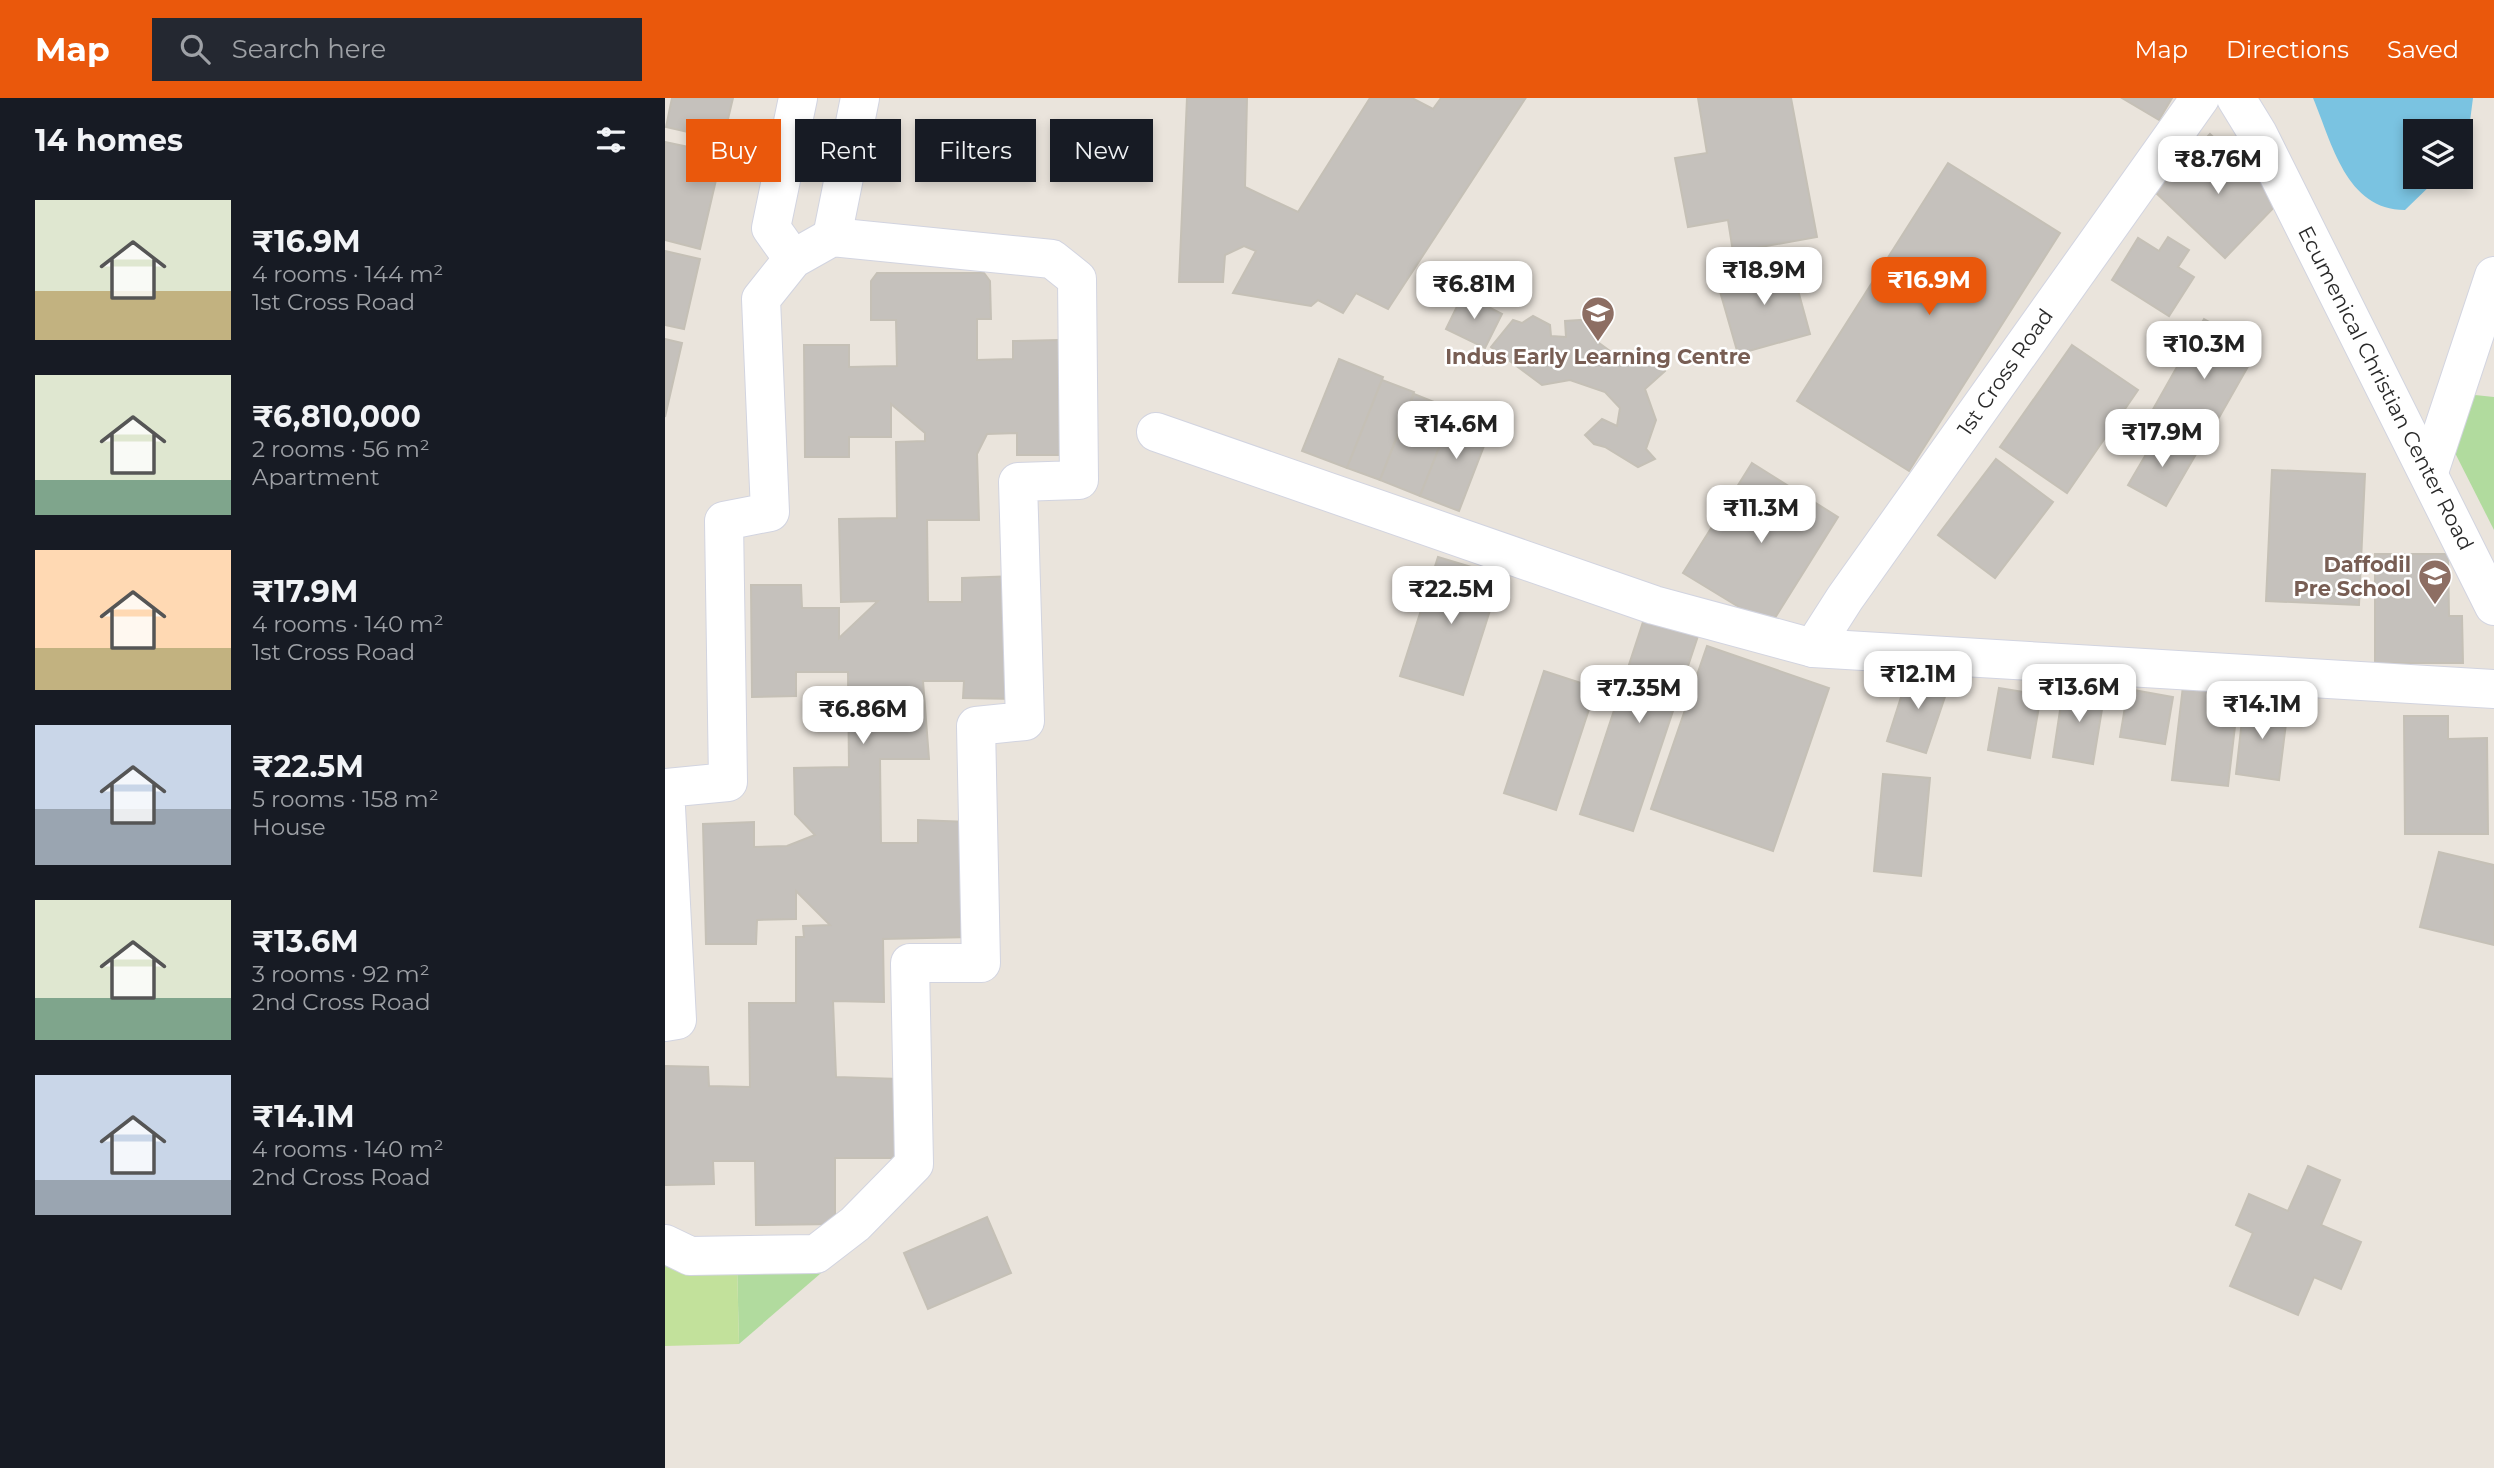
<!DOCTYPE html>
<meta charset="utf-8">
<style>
:root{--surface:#171b24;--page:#242831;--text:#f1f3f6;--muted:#9ea1a6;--accent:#ea580c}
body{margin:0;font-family:Montserrat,sans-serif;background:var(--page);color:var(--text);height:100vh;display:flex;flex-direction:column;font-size:26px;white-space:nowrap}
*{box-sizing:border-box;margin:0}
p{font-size:23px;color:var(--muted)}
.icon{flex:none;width:38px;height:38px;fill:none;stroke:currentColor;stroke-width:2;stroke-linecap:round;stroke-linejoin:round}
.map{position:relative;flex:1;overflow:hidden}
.side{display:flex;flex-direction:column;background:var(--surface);width:665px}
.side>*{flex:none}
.guide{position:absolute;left:21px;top:21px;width:665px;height:63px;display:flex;gap:14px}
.controls{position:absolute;left:1738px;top:21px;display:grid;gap:14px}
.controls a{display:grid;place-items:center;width:70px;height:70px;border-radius:0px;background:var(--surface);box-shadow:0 4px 10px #0003;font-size:35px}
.price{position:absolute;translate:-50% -60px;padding:0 16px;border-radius:14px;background:#fff;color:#222;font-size:23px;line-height:46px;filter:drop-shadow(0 2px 4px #0008)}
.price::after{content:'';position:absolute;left:50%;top:42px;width:21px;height:16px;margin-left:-10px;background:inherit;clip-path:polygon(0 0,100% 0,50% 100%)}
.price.current{background:var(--accent);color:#fff}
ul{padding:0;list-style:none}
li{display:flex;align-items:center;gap:21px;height:175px;padding:0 35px}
li span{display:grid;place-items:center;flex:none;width:196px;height:140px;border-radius:0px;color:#555}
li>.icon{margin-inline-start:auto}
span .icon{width:84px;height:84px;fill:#fffc;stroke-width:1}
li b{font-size:30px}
h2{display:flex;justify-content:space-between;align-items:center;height:84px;padding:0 35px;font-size:30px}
.tag{padding:0 24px;border-radius:0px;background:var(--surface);box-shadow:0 4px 10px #0003;font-size:24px;line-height:63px}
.tag.current{background:var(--accent);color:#fff}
header{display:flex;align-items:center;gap:42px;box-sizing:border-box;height:98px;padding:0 35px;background:var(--accent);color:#fff}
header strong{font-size:33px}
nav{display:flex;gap:38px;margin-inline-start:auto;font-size:24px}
.search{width:490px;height:63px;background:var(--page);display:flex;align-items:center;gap:18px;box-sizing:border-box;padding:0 24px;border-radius:0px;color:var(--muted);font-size:26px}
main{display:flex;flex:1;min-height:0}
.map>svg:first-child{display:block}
.green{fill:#b1db9e}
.pitch{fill:#c2e19b}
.water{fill:#7ac3e1}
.building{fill:#c5c1bc;stroke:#c5c0b6;stroke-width:2}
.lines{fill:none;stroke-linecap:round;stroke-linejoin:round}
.minor-casing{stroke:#d2d4e0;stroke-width:40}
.minor{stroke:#fff;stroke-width:38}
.labels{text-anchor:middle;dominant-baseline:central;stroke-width:5;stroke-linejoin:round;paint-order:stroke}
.education-label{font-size:21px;font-weight:bold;fill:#785e54;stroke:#fff}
.street-label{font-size:21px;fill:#292929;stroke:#fff}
</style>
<header>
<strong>Map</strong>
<div class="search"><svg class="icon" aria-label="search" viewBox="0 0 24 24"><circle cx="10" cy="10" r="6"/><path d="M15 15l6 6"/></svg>Search here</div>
<nav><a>Map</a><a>Directions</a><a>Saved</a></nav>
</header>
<main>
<section class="side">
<h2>14 homes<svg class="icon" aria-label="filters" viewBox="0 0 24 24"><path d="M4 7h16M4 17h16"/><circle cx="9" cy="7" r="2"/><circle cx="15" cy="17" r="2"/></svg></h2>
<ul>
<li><span style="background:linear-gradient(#dfe7d0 65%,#c2b280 0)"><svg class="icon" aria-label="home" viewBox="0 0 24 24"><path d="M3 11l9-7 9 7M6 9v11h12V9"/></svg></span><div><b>₹16.9M</b><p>4 rooms · 144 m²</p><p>1st Cross Road</p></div></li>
<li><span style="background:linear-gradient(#dfe7d0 75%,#7fa58c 0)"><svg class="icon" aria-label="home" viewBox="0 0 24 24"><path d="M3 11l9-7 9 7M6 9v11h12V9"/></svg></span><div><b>₹6,810,000</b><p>2 rooms · 56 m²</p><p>Apartment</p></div></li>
<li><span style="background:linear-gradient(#ffd9b3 70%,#c2b280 0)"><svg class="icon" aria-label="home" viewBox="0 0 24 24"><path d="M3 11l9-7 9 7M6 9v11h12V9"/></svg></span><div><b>₹17.9M</b><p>4 rooms · 140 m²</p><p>1st Cross Road</p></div></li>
<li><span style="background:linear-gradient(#c9d6e8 60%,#9aa5b1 0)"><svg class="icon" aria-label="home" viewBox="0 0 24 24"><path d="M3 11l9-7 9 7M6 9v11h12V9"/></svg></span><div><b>₹22.5M</b><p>5 rooms · 158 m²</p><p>House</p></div></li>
<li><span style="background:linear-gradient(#dfe7d0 70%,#7fa58c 0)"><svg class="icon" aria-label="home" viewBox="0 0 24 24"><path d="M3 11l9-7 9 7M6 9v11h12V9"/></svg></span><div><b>₹13.6M</b><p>3 rooms · 92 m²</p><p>2nd Cross Road</p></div></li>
<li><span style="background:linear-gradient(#c9d6e8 75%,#9aa5b1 0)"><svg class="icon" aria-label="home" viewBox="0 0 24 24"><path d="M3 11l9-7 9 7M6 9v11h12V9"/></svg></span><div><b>₹14.1M</b><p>4 rooms · 140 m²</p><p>2nd Cross Road</p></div></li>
</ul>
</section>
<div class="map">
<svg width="1829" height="1370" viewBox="0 0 1829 1370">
<rect width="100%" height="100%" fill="#eae4dc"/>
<!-- green -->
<g class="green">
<path d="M1810,297L1829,299V432L1787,349Z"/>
<path d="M72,1163H170L74,1246Z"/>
</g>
<!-- pitch -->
<path class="pitch" d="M72,1163L74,1246L0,1248V1165Z"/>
<!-- water -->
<path class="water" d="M1648,0H1808L1804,31L1796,45V33H1750V79H1774L1740,112C1681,112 1667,45 1648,0Z"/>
<!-- building -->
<g class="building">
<path d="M7,0H68L58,42L1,29Z"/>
<path d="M522,0H582L580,89L633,114L705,0H747L768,11L776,0L860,1L723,211L691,195L678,215L653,202L646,208L568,195L591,153L579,148L560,157L558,184H514Z"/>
<path d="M1033,0H1126L1152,139L1068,154L1063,122L1023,129L1010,60L1042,55Z"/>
<path d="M1457,0H1507L1494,22Z"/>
<path d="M1545,36L1616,102L1560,160L1490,94Z"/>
<path d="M0,44L57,56L35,151L0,142Z"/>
<path d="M1283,65L1395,135L1244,373L1132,303Z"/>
<path d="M1503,139L1524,152L1513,169L1529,179L1504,218L1447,182L1473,140L1494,153Z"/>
<path d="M0,153L35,161L19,231L0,227Z"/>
<path d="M1125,163L1145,236L1073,256L1052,183Z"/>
<path d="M212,175H319L325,183L326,221H312V262L348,261V243L393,242L394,357H352V335L322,336L312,356L314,422H262L263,504H297V480L351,478L353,601L298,600L299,583H258L264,661H215L216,745H253V722L304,724L305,839L218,841L219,904L168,903L171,979L235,981L237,1060H170V1126L91,1127L90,1063H48L49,1086L0,1087V968L43,969L44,988L85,989L84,905H131V839H139L138,828L165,827L131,793V821L92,822L91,846H41L38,726L89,724V749L122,748L150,737L130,716L129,670L184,669L183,574H131V598L87,599L86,487H136L137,510H174V540L213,503L176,504L174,421L232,420L231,344L260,343V335L226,306V339H184V359H140L139,247H184V269L232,268L231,222H206V183Z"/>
<path d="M798,196L837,216L820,250L781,231Z"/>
<path d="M868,218L885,227L886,238L901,239L900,223L929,221L930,242L964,267L989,254L1000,273L980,291L991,322L981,351L990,361L973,369L940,349L929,346L920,337L937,321L952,328L955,310L940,294L905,282L877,287L826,249L848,222L857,225Z"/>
<path d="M1539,221L1593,251L1539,346L1486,315Z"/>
<path d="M0,241L17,245L0,319Z"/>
<path d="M1407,247L1473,292L1402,395L1335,349Z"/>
<path d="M674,261L718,279L682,370L637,353Z"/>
<path d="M717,282L749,294L715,382L682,370Z"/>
<path d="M749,296L789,312L755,398L715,382Z"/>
<path d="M789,312L827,327L794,413L755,398Z"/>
<path d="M1494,334L1531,356L1501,408L1463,387Z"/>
<path d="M1331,361L1388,404L1330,480L1273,437Z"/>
<path d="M1087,365L1173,419L1105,528L1018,475Z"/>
<path d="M1607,372L1700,376L1694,507L1601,503Z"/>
<path d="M1710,456H1783L1784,518H1797L1798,565H1710Z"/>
<path d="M773,459L836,478L798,597L735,578Z"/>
<path d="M979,521L1033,538L968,733L915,716Z"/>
<path d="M1042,548L1164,590L1108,753L986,711Z"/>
<path d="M1245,571L1285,584L1261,655L1222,643Z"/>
<path d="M879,573L931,590L891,712L839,695Z"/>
<path d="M1399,586L1440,593L1428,666L1388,659Z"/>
<path d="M1518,588L1574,594L1563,688L1507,682Z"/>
<path d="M1334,590L1376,597L1365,660L1323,652Z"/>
<path d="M1463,591L1508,599L1500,646L1455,639Z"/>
<path d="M1579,604L1623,609L1614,682L1571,676Z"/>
<path d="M1739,618H1783V641L1822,640L1823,736H1740Z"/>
<path d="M1218,676L1265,680L1256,778L1209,773Z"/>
<path d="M1774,754L1829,767V847L1755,829Z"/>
<path d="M1643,1068L1675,1082L1656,1127L1696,1144L1676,1191L1649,1179L1633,1217L1565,1188L1588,1135L1571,1127L1584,1096L1623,1113Z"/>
<path d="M322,1119L346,1175L263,1211L239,1155Z"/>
</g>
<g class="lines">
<!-- minor casing -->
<g class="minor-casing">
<g id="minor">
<path d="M1571,0L1593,36L1829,508"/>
<path d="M167,139L195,0"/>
<path d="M128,161L106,130L133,0"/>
<path d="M491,334L989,507L1148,550L1829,591"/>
<path d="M1764,374L1829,178"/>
<path d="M1148,550L1180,500L1535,0"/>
<path d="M0,924L12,922L0,690L63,684L59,423L105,414L96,201L128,161L167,139L387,161L412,181L414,382L353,384L360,623L311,628L316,865H245L249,1066L190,1126L151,1156L25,1158L0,1146"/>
</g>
</g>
<!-- minor -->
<use href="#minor" class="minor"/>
</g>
<!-- icons -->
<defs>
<g id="school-pin" transform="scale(1.75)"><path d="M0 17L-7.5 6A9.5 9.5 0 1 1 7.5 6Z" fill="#8d6e63" stroke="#fff"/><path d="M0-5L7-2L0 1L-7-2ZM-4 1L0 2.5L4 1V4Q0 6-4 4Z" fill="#fff"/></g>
</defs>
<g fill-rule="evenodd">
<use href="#school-pin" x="933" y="215"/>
<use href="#school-pin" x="1770" y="478"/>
</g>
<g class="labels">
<!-- education labels -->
<g class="education-label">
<text x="933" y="258">Indus Early Learning Centre</text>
<text x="1746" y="466" text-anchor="end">Daffodil<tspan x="1746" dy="24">Pre School</tspan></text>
</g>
<!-- street labels -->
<g class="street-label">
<text transform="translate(1340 274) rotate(-55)">1st Cross Road</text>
<text transform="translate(1721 290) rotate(63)">Ecumenical Christian Center Road</text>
</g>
</g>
</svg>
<div class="controls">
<a><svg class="icon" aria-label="layers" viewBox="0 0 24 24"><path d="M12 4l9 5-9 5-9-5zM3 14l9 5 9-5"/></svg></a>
</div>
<b class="price" style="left:1553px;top:98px">₹8.76M</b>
<b class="price" style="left:1099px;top:209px">₹18.9M</b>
<b class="price current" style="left:1264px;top:219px">₹16.9M</b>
<b class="price" style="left:809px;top:223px">₹6.81M</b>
<b class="price" style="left:1539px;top:283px">₹10.3M</b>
<b class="price" style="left:791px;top:363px">₹14.6M</b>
<b class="price" style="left:1497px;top:371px">₹17.9M</b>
<b class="price" style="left:1096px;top:447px">₹11.3M</b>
<b class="price" style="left:786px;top:528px">₹22.5M</b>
<b class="price" style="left:1253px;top:613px">₹12.1M</b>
<b class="price" style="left:1414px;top:626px">₹13.6M</b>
<b class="price" style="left:974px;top:627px">₹7.35M</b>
<b class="price" style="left:1597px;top:643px">₹14.1M</b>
<b class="price" style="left:198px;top:648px">₹6.86M</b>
<div class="guide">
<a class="tag current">Buy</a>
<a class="tag">Rent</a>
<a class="tag">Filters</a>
<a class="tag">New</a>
</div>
</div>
</main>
